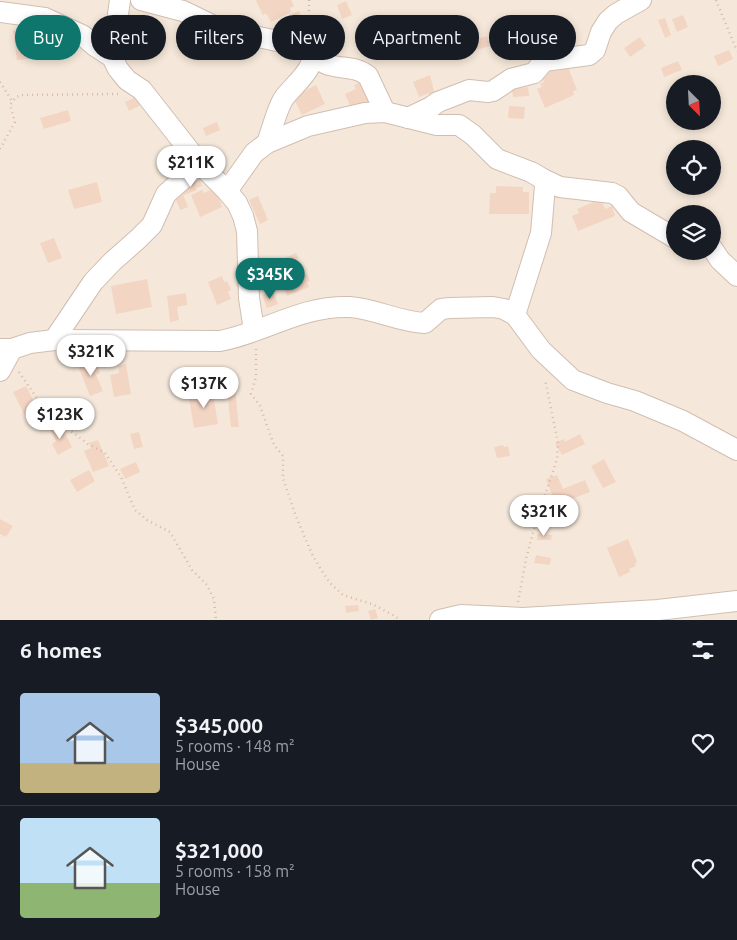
<!DOCTYPE html>
<meta charset="utf-8">
<style>
:root{--surface:#171b24;--page:#242831;--text:#f1f3f6;--muted:#9ea1a6;--line:#363941;--accent:#0f766e}
body{margin:0;font-family:Ubuntu,sans-serif;background:var(--page);color:var(--text);height:100vh;display:flex;flex-direction:column;font-size:19px;white-space:nowrap}
*{box-sizing:border-box;margin:0}
p{font-size:16px;color:var(--muted)}
.icon{flex:none;width:28px;height:28px;fill:none;stroke:currentColor;stroke-width:2;stroke-linecap:round;stroke-linejoin:round}
.map{position:relative;height:620px;overflow:hidden}
.sheet{display:flex;flex-direction:column;background:var(--surface);flex:1}
.sheet>*{flex:none}
.guide{position:absolute;left:15px;top:15px;width:708px;height:45px;display:flex;gap:10px}
.needle{width:32px;rotate:156deg}
.fabs{position:absolute;left:666px;top:75px;display:grid;gap:10px}
.fabs a{display:grid;place-items:center;width:55px;height:55px;border-radius:50%;background:var(--surface);box-shadow:0 2px 8px #0003;font-size:25px}
.price{position:absolute;translate:-50% -42px;padding:0 11px;border-radius:18px;background:#fff;color:#222;font-size:16px;line-height:32px;filter:drop-shadow(0 1px 2px #0008)}
.price::after{content:'';position:absolute;left:50%;top:30px;width:15px;height:11px;margin-left:-8px;background:inherit;clip-path:polygon(0 0,100% 0,50% 100%)}
.price.on{background:var(--accent);color:#fff}
ul{padding:0;list-style:none}
li{display:flex;align-items:center;gap:15px;height:125px;padding:0 20px}
li+li{border-top:1px solid var(--line)}
li span{display:grid;place-items:center;flex:none;width:140px;height:100px;border-radius:5px;color:#555}
li>.icon{margin-inline-start:auto}
span .icon{width:60px;height:60px;fill:#fffc;stroke-width:1}
li b{font-size:21px}
h2{display:flex;justify-content:space-between;align-items:center;height:60px;padding:0 20px;font-size:21px}
.chip{padding:0 18px;border-radius:22px;background:var(--surface);box-shadow:0 2px 8px #0003;font-size:18px;line-height:45px}
.chip.on{background:var(--accent);color:#fff}
.map>svg:first-child{display:block}
.residential{fill:#f5e8da;fill-rule:evenodd}
.building{fill:#f3d5c3}
.lines{fill:none;stroke-linecap:round;stroke-linejoin:round}
.minor-casing{stroke:#d1beb0;stroke-width:22}
.path{stroke:#d9b8a5;stroke-width:2.5;stroke-dasharray:1 4;stroke-linecap:butt}
.minor{stroke:#fff;stroke-width:20}
</style>
<div class="map">
<svg width="737" height="620" viewBox="0 0 737 620">
<rect width="100%" height="100%" fill="#fdf6ec"/>
<!-- residential -->
<path class="residential" d="M0,0H737V620H0ZM675,84H712V121H675ZM675,149H712V186H675ZM675,214H712V251H675Z"/>
<!-- building -->
<g class="building">
<path d="M257,0H291L294,6L290,8L291,12L271,22L266,13L263,15L256,1Z"/>
<path d="M346,1L352,15L342,19L337,5Z"/>
<path d="M299,11L303,20L300,21L303,27L298,29L291,14Z"/>
<path d="M683,15L688,27L677,32L672,19Z"/>
<path d="M665,18L671,35L665,38L658,20Z"/>
<path d="M31,28L36,58L17,60L13,30Z"/>
<path d="M330,34L336,49L323,55L317,40Z"/>
<path d="M487,36L490,46L473,51L470,41Z"/>
<path d="M640,37L646,46L630,57L624,48Z"/>
<path d="M729,50L733,59L718,66L714,56Z"/>
<path d="M678,61L682,70L664,77L661,68Z"/>
<path d="M553,62L557,71L568,67L577,90L573,91L574,95L545,108L537,89L542,87L540,84L544,82L542,77L545,76L542,67Z"/>
<path d="M430,75L434,91L438,90L440,95L431,98L429,93L419,97L413,82Z"/>
<path d="M364,81L373,101L352,110L345,94L356,89L354,85Z"/>
<path d="M316,85L325,104L302,115L293,97Z"/>
<path d="M528,87L529,96L513,97L512,89Z"/>
<path d="M141,95L145,103L129,111L125,102Z"/>
<path d="M509,106L525,107L524,119L508,118Z"/>
<path d="M68,110L71,121L44,129L40,118Z"/>
<path d="M217,122L220,130L206,136L203,128Z"/>
<path d="M200,180L202,186L196,188L197,190L184,195L181,188Z"/>
<path d="M97,182L102,202L74,209L68,190Z"/>
<path d="M496,186L523,187V192H529V214H489L490,193H496Z"/>
<path d="M218,187L222,197L219,198L222,207L200,217L191,195L202,190L204,193Z"/>
<path d="M181,189L188,207L180,210L173,192Z"/>
<path d="M258,196L268,220L260,224L249,200Z"/>
<path d="M601,199L605,209L612,206L615,216L578,231L572,216L579,213L577,209Z"/>
<path d="M54,238L62,258L48,263L40,243Z"/>
<path d="M296,253L299,258L287,263L285,258Z"/>
<path d="M299,263L304,275L307,274L310,281L307,282L309,287L287,296L282,282L288,280L286,275L290,274L287,267Z"/>
<path d="M222,276L224,282L227,281L231,290L228,292L231,299L217,305L208,282Z"/>
<path d="M147,279L152,307L116,314L111,286Z"/>
<path d="M273,291L278,304L267,308L262,295Z"/>
<path d="M186,293L187,305L177,307L179,320L170,322L167,296Z"/>
<path d="M95,359L100,373L96,375L103,391L90,396L78,366Z"/>
<path d="M126,364L131,394L114,397L110,375L119,373L118,366Z"/>
<path d="M206,369L210,379L194,385L190,375Z"/>
<path d="M26,386L38,409L25,416L13,392Z"/>
<path d="M212,388L218,424L194,428L189,398L202,396L201,390Z"/>
<path d="M235,388L239,427H231L227,389Z"/>
<path d="M61,424L72,447L58,455L52,444L56,441L50,430Z"/>
<path d="M139,432L143,447L134,449L130,434Z"/>
<path d="M580,434L585,444L562,455L555,443L564,439L565,442Z"/>
<path d="M98,440L109,466L93,472L84,451L91,448L89,443Z"/>
<path d="M503,445L504,447L508,446L510,456L497,458L494,447Z"/>
<path d="M604,459L616,482L603,488L591,466Z"/>
<path d="M136,462L140,472L125,479L120,469Z"/>
<path d="M89,470L95,481L77,492L70,480Z"/>
<path d="M557,475L563,489L585,480L590,492L556,505L546,479Z"/>
<path d="M0,519L13,526L6,537L0,534Z"/>
<path d="M537,534L552,535L551,540H537Z"/>
<path d="M628,539L637,562L635,563L636,566L629,569L630,572L619,577L607,548Z"/>
<path d="M536,555L551,558L550,565L534,563Z"/>
<path d="M358,605L359,611L346,613L345,606Z"/>
<path d="M375,609L378,618L371,620L368,611Z"/>
</g>
<g class="lines">
<!-- minor casing -->
<g class="minor-casing">
<g id="minor">
<path d="M141,0L183,11L218,28L300,46C331,57 292,86 284,98C277,108 272,130 267,143"/>
<path d="M0,12L45,18L82,35L95,46L112,57L118,69L127,80L142,90L200,164L227,191L237,203L243,216L247,231L249,298L254,330"/>
<path d="M311,55C317,59 323,63 329,65C343,69 356,66 368,76L385,112"/>
<path d="M112,57L120,0"/>
<path d="M408,118L431,107L438,102L469,90L488,92L493,91L511,79L534,73L544,61L589,55L595,50L601,32L608,21L616,14L641,0"/>
<path d="M543,179L560,187L612,193L618,196L631,212L675,238"/>
<path d="M227,191L254,153L267,143L308,126L365,113L385,112L437,125H459L473,135L497,159L531,172L543,179L545,186L541,233L515,315"/>
<path d="M712,248L720,260L737,276"/>
<path d="M54,340L93,282L112,262L138,239L152,225L166,194L200,164"/>
<path d="M0,349H12L30,343L54,340L220,341C264,333 301,305 350,307C376,309 399,322 425,323L441,309L450,308L493,307L504,309L515,315L541,350L573,380L607,393L635,401L683,421L737,450"/>
<path d="M0,371L12,349"/>
<path d="M440,620L461,615L523,618L658,610L737,601"/>
</g>
</g>
<!-- path -->
<g class="path">
<path d="M716,0L737,51"/>
<path d="M309,31V0"/>
<path d="M0,82L12,101"/>
<path d="M0,149L15,122L10,105L16,97L22,95L118,94"/>
<path d="M256,349V377L251,394L260,406L274,445L283,456V478L295,514L312,554L320,568L330,583L343,595L372,604L393,615L400,620"/>
<path d="M19,372L41,404L54,418L88,444L105,453L121,477L135,510L147,520L170,532L192,570L207,585L214,599L216,620"/>
<path d="M518,602L526,559L534,529L557,459L558,443L545,379"/>
</g>
<!-- minor -->
<use href="#minor" class="minor"/>
</g>
</svg>
<div class="fabs">
<a><svg class="needle" viewBox="-14 -14 28 28"><path d="M0-13l5 13h-10z" fill="#e53935"/><path d="M0 13l5-13h-10z" fill="#9ea1a6"/></svg></a>
<a><svg class="icon" aria-label="locate" viewBox="0 0 24 24"><circle cx="12" cy="12" r="6"/><path d="M12 2v4M12 18v4M2 12h4M18 12h4"/></svg></a>
<a><svg class="icon" aria-label="layers" viewBox="0 0 24 24"><path d="M12 4l9 5-9 5-9-5zM3 14l9 5 9-5"/></svg></a>
</div>
<b class="price" style="left:191px;top:188px">$211K</b>
<b class="price on" style="left:270px;top:300px">$345K</b>
<b class="price" style="left:91px;top:377px">$321K</b>
<b class="price" style="left:204px;top:409px">$137K</b>
<b class="price" style="left:60px;top:440px">$123K</b>
<b class="price" style="left:544px;top:537px">$321K</b>
<div class="guide">
<a class="chip on">Buy</a>
<a class="chip">Rent</a>
<a class="chip">Filters</a>
<a class="chip">New</a>
<a class="chip">Apartment</a>
<a class="chip">House</a>
</div>
</div>
<section class="sheet">
<h2>6 homes<svg class="icon" aria-label="filters" viewBox="0 0 24 24"><path d="M4 7h16M4 17h16"/><circle cx="9" cy="7" r="2"/><circle cx="15" cy="17" r="2"/></svg></h2>
<ul>
<li><span style="background:linear-gradient(#a9c7e8 70%,#c2b280 0)"><svg class="icon" aria-label="home" viewBox="0 0 24 24"><path d="M3 11l9-7 9 7M6 9v11h12V9"/></svg></span><div><b>$345,000</b><p>5 rooms · 148 m²</p><p>House</p></div><svg class="icon" aria-label="heart" viewBox="0 0 24 24"><path d="M12 20l-8-8c-3-5 5-10 8-4 3-6 11-1 8 4z"/></svg></li>
<li><span style="background:linear-gradient(#bfe0f5 65%,#8fb573 0)"><svg class="icon" aria-label="home" viewBox="0 0 24 24"><path d="M3 11l9-7 9 7M6 9v11h12V9"/></svg></span><div><b>$321,000</b><p>5 rooms · 158 m²</p><p>House</p></div><svg class="icon" aria-label="heart" viewBox="0 0 24 24"><path d="M12 20l-8-8c-3-5 5-10 8-4 3-6 11-1 8 4z"/></svg></li>
</ul>
</section>
